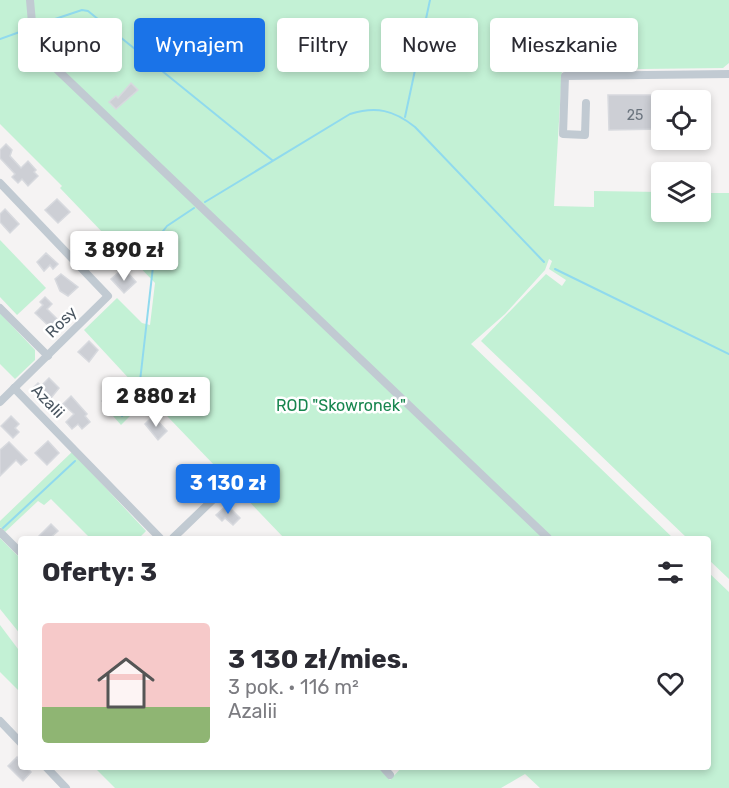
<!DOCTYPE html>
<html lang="pl">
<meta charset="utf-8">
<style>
:root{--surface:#fff;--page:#f7f7f7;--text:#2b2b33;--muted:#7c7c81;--line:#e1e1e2;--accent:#1a73e8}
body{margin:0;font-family:Rubik,sans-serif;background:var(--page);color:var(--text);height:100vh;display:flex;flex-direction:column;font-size:22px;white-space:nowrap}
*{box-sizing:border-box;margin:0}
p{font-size:20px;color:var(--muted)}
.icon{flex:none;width:33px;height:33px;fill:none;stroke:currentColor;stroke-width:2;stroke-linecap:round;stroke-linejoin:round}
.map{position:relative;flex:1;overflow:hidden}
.details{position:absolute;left:18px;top:536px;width:693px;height:234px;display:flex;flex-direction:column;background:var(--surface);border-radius:6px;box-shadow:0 3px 9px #0003}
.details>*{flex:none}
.hud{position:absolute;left:18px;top:18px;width:693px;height:54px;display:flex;gap:12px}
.buttons{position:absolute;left:651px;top:90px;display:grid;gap:12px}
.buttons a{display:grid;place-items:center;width:60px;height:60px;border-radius:6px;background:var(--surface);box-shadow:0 3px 9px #0003;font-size:30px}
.price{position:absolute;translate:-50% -51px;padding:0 14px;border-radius:6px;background:#fff;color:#222;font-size:20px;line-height:39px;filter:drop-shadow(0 2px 3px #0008)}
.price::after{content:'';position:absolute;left:50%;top:36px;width:18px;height:14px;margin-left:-9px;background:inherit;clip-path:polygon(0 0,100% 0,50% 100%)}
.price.selected{background:var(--accent);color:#fff}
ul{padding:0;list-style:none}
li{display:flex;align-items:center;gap:18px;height:150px;padding:0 24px}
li+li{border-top:2px solid var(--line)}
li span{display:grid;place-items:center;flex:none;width:168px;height:120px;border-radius:6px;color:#555}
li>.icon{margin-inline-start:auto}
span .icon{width:72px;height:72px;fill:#fffc;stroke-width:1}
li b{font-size:26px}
h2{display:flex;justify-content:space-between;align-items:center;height:72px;padding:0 24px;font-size:26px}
.pill{padding:0 21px;border-radius:6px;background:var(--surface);box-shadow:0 3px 9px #0003;font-size:21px;line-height:54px}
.pill.selected{background:var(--accent);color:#fff}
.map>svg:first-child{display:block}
.green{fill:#c3f1d5}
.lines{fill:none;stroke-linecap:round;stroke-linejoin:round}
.stream{stroke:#90daee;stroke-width:2}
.building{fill:#cdcfd5;stroke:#d7d9de;stroke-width:1.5}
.minor{stroke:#c1cad2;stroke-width:8}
.labels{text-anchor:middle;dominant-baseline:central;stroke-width:5;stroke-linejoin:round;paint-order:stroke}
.number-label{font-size:14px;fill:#6b747e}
.street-label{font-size:16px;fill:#4a5661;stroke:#fff}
.park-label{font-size:16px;fill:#17864f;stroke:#fff}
</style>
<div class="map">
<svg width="729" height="788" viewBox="0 0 729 788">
<rect width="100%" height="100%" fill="#f5f3f3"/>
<!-- green -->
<g class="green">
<path d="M0,0H729V63L723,68L562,70L554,206L594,207V191L661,192L662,212H700L701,193H729V579L708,559V538H687L481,341L546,274L562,286L566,280L549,269L552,261L549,259L545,270L505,314L471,344L673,538H284L145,393L143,403L121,425L113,416L132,399L134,384L84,330L117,298L142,323L150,325L155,283L129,256L126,257L60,188L62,186L0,124Z"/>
<path d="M0,240L46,288L17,315L0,297Z"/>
<path d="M0,313L35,350V360L15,379L0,364Z"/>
<path d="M72,452L146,531L139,538H90L51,499L44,505L38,501L5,532L0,527V521Z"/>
<path d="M0,538L21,559V635L0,609Z"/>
<path d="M708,572L729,592V788H540L525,774L501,788H115L94,767L377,766L390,780L403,766H708Z"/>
<path d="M0,625L21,653V693L0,672Z"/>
</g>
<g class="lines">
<!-- stream -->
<g class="stream">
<path d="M37,25L82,10L88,11L272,160"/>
<path d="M0,39L28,29"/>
<path d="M405,117L430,0"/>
<path d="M205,202L350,114C376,106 394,110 415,127L544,262"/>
<path d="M555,269L729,354"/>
<path d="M122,416L138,399L156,240L167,226L194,208"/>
<path d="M3,528L75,461"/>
</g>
</g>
<!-- building -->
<g class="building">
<path d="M131,83L138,90L116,109L109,102L116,96L118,98Z"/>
<path d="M608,95H662V129L609,130Z"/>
<path d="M6,144L12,150L10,156L21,168L28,161L36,170L34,172L38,176L28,186L22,179L18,183L12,177L15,174L0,158V150Z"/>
<path d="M57,199L70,212L58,223L45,210Z"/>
<path d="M5,209L19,224L10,233L0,222V214Z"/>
<path d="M86,237L91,243L95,239L103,247L91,258L78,244Z"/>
<path d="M46,253L58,264L53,269L50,265L44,271L37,262Z"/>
<path d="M119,272L124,277L128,273L136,282L124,293L111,279Z"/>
<path d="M61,274L78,287L68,296L60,291L55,279Z"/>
<path d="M45,297L52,304L47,309L58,320L55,322L58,325L53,330L35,313L43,305L40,302Z"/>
<path d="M89,341L98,350L89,362L78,352Z"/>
<path d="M49,378L59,388L46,404L32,389L38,383L41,386Z"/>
<path d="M113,391L120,398L109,409L102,401Z"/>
<path d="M71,396L87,414L85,416L90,422L82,429L78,424L72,429L66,422L74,414L63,404Z"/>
<path d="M11,416L19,424L15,428L19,432L13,438L1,426Z"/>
<path d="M153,416L167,431L158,440L145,424Z"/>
<path d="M48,441L59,453L47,465L35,453Z"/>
<path d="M9,442L27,460L21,465L16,460L0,476V450Z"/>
<path d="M190,465L193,468L196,466L204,474L190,484L181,475Z"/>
<path d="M227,505L240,518L233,525L225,518L222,521L216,515Z"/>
<path d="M51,524L58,531L50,538H37Z"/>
<path d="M17,757L21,766H25L31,772L23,781L8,766Z"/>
</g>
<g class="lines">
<!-- minor -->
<g class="minor">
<path d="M30,0L33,34L46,59L548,538"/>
<path d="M586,103L585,135L563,134L565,76L729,74"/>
<path d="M0,183L108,296L0,402"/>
<path d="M0,308L48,356"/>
<path d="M14,388L160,538"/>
<path d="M0,532L21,553"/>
<path d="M173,538L226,487"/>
<path d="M0,721L21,743"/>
<path d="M45,766L66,788"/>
<path d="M382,766L390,775"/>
</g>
</g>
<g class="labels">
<!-- number labels -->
<g class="number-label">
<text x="635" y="115">25</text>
</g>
<!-- street labels -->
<g class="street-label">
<text transform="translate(61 322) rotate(-45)">Rosy</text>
<text transform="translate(48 401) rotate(46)">Azalii</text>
</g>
<!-- park labels -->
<g class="park-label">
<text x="341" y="405">ROD "Skowronek"</text>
</g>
</g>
</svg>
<div class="buttons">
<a><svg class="icon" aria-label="locate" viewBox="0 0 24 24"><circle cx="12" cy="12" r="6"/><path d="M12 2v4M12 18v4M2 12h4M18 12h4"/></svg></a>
<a><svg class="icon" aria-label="layers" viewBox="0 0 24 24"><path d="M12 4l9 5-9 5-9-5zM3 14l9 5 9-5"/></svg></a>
</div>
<b class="price" style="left:124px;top:282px">3 890 zł</b>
<b class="price" style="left:156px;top:428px">2 880 zł</b>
<b class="price selected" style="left:228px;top:515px">3 130 zł</b>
<div class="hud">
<a class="pill">Kupno</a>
<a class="pill selected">Wynajem</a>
<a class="pill">Filtry</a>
<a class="pill">Nowe</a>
<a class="pill">Mieszkanie</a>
</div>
<section class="details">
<h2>Oferty: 3<svg class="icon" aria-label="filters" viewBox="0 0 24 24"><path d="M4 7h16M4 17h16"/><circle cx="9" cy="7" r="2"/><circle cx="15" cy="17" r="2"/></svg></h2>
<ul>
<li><span style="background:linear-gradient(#f6c9c9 70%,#8fb573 0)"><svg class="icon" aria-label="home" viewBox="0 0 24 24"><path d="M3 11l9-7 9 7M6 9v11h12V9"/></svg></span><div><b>3 130 zł/mies.</b><p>3 pok. · 116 m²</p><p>Azalii</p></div><svg class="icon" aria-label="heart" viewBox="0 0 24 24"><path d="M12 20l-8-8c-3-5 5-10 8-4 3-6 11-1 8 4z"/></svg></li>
</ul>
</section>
</div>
